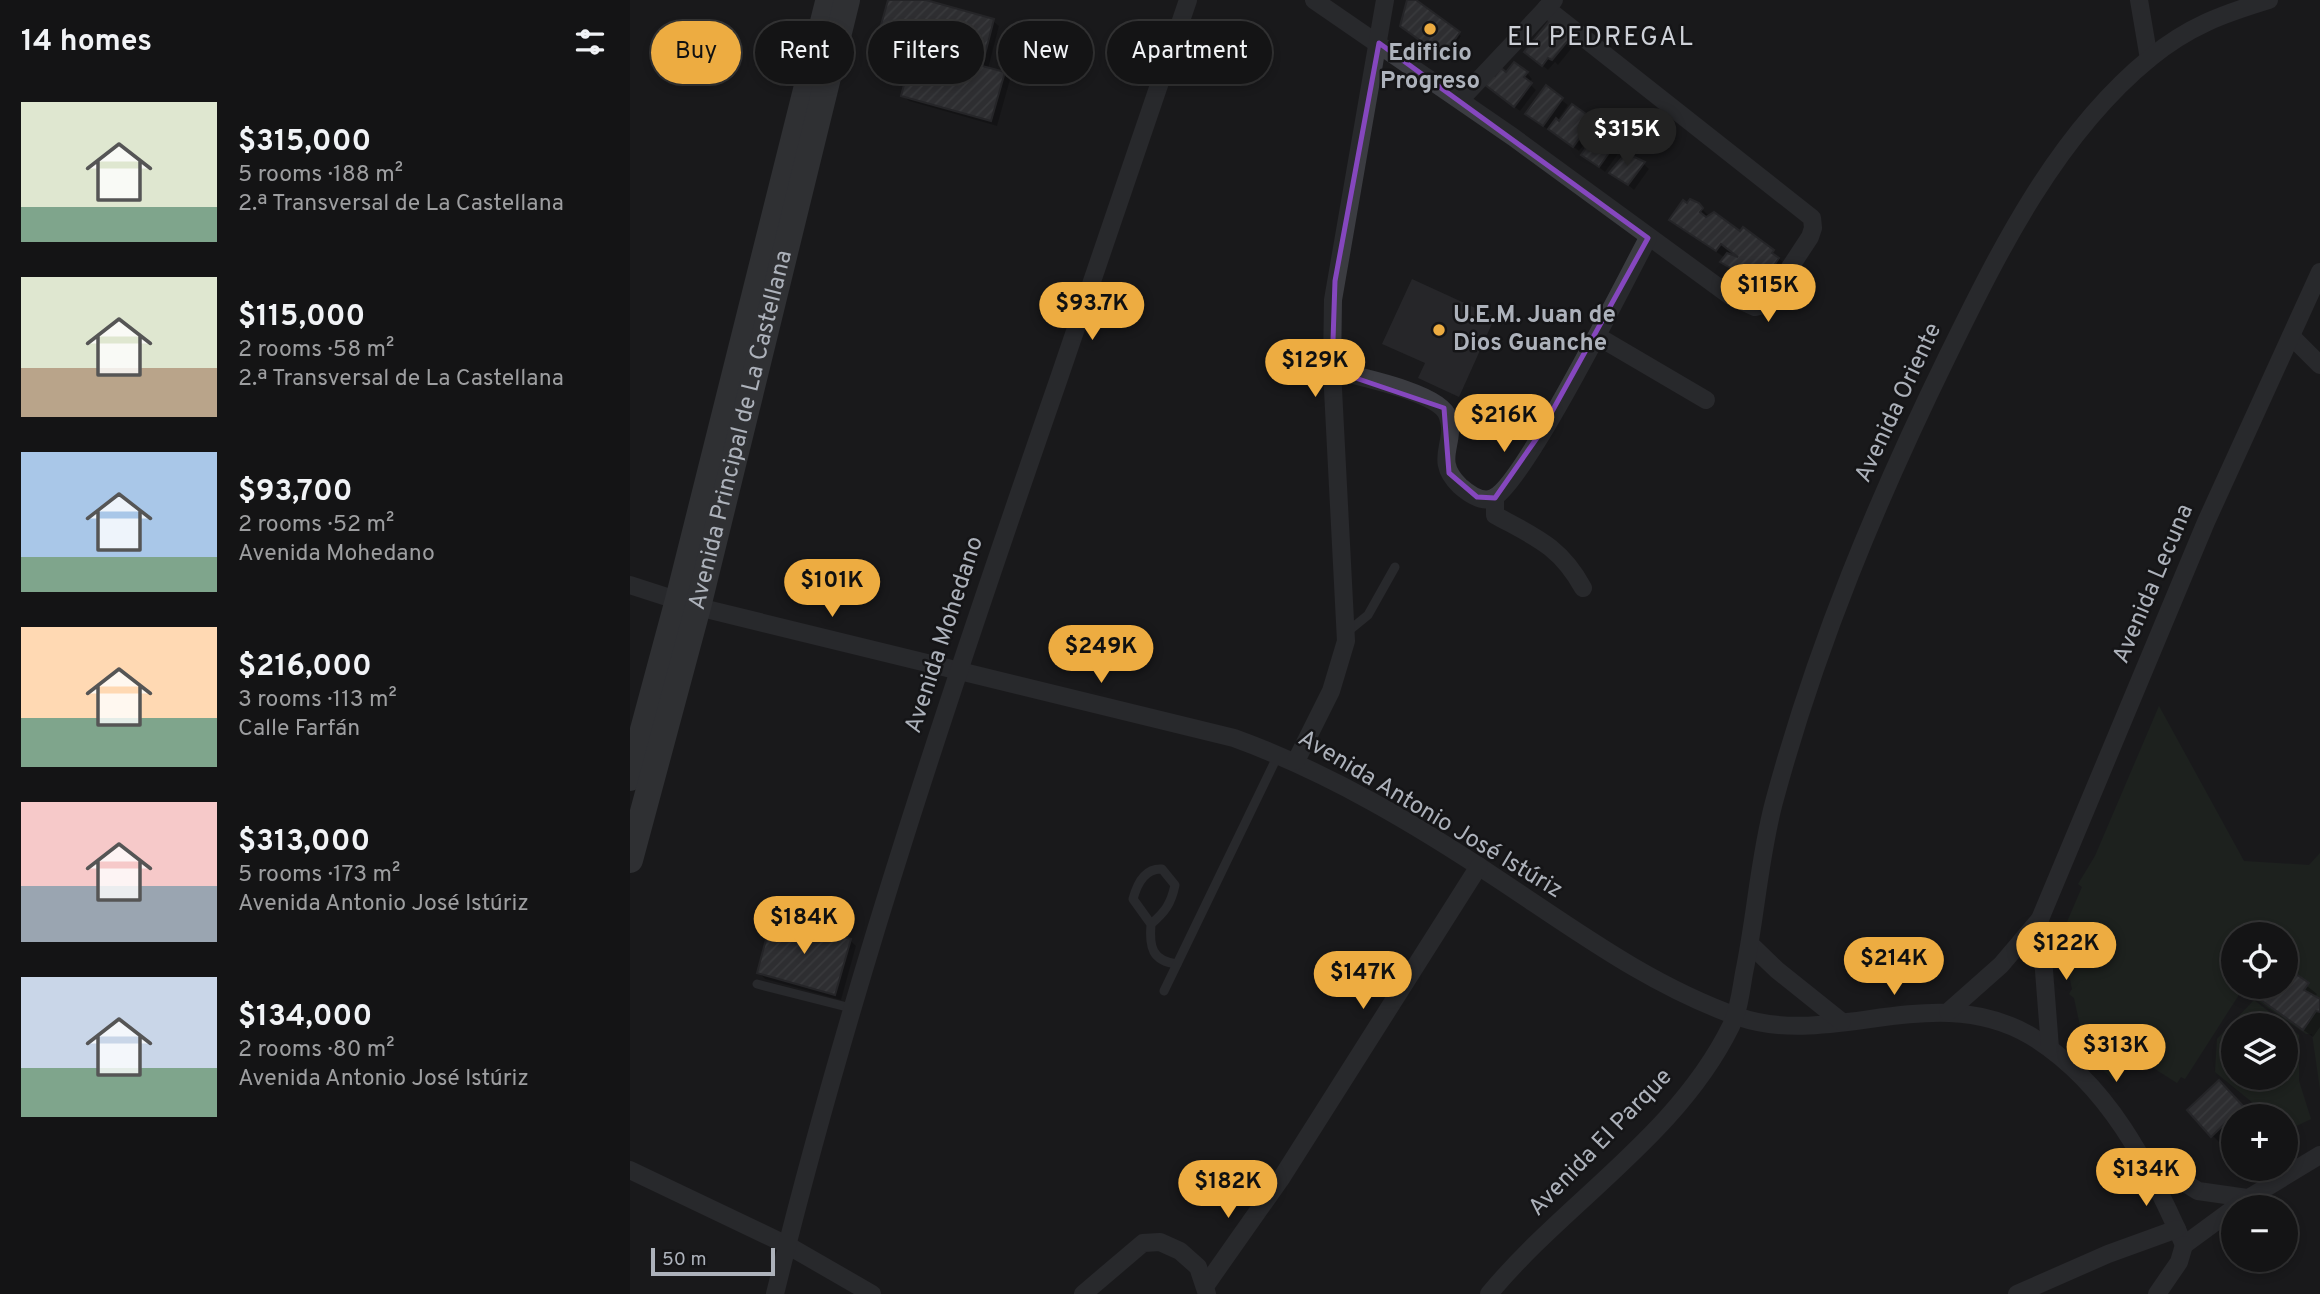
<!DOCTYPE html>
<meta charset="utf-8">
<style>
:root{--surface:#141415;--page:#212122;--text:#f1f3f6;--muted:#9d9ea0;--line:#333334;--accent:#edac41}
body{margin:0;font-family:Overpass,sans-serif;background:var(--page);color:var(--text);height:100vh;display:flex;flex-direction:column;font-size:26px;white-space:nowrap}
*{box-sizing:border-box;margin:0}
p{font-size:23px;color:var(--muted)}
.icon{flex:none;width:38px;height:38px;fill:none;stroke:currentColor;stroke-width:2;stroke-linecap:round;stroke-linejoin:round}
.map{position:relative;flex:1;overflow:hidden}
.panel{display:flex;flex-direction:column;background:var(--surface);width:630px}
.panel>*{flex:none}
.guide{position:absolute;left:21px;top:21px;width:665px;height:63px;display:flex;gap:14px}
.tools{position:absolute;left:1591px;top:922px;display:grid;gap:14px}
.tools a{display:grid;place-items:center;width:77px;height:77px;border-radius:50%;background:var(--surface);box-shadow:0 4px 10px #0003,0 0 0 2px var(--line);font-size:35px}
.scale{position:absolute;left:21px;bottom:18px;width:124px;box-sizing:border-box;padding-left:7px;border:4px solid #adb2bb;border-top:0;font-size:19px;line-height:24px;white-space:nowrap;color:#adb2bb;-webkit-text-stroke:5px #151517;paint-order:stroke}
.price{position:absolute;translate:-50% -60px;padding:0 16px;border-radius:24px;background:var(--accent);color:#111;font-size:23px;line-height:46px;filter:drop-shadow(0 2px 4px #0008)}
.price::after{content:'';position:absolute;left:50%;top:42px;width:21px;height:16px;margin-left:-10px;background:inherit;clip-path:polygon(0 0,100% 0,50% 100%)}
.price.active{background:#222;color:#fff}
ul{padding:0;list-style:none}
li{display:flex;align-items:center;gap:21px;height:175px;padding:0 21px}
li span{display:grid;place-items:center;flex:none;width:196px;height:140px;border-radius:0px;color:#555}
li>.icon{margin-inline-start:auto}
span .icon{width:84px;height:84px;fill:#fffc;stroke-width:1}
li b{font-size:30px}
h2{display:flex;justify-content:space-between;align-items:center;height:84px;padding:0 21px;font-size:30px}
.tag{padding:0 24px;border-radius:32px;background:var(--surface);box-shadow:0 4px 10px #0003,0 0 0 2px var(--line);font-size:24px;line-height:63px}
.tag.active{background:var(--accent);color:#111}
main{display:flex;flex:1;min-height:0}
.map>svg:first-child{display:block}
.built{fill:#262629}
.park{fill:#222b23;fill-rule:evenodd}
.shadow{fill:#0007;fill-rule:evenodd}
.building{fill:url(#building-hatch);stroke:#343438;stroke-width:2}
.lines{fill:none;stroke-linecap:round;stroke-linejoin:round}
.lane{stroke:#3b3c41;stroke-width:9}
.street{stroke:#3b3c41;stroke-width:18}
.secondary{stroke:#494c51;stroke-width:26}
.marked{fill:none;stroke:#8547be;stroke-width:5;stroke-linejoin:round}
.poi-dot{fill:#edac41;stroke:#151517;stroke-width:2.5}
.labels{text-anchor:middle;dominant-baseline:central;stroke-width:5;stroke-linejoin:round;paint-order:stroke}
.poi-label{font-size:24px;font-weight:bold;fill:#adb2bb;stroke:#151517}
.street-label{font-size:24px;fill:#adb2bb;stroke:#151517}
.neighbourhood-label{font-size:26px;letter-spacing:2px;fill:#ced1d8;stroke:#151517}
</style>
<main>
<section class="panel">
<h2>14 homes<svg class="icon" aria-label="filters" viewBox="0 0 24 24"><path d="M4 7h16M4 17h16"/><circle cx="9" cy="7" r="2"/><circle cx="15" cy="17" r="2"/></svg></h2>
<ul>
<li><span style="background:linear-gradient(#dfe7d0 75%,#7fa58c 0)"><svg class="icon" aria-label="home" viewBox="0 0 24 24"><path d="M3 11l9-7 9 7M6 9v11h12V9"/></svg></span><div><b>$315,000</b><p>5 rooms · 188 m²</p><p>2.ª Transversal de La Castellana</p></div></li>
<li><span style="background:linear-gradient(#dfe7d0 65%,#b9a48a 0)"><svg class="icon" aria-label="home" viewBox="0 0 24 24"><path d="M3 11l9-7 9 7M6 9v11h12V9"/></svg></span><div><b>$115,000</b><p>2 rooms · 58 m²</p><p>2.ª Transversal de La Castellana</p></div></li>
<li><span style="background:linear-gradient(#a9c7e8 75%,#7fa58c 0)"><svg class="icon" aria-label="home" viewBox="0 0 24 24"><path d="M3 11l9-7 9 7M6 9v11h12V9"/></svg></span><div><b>$93,700</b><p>2 rooms · 52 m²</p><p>Avenida Mohedano</p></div></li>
<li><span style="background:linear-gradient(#ffd9b3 65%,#7fa58c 0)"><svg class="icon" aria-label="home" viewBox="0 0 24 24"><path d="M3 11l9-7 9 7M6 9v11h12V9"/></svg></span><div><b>$216,000</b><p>3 rooms · 113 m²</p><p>Calle Farfán</p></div></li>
<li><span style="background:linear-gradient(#f6c9c9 60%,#9aa5b1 0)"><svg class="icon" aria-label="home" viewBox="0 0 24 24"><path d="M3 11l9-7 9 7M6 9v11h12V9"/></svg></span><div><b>$313,000</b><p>5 rooms · 173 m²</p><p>Avenida Antonio José Istúriz</p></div></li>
<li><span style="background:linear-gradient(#c9d6e8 65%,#7fa58c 0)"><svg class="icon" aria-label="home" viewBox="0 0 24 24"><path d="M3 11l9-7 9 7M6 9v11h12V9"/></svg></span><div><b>$134,000</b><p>2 rooms · 80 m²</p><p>Avenida Antonio José Istúriz</p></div></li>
</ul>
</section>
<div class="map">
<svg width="1690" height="1294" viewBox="0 0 1690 1294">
<defs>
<pattern id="building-hatch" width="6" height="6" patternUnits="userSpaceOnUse" patternTransform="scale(1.75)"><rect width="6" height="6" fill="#47484c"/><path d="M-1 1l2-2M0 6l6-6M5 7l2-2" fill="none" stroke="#5f6064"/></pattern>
</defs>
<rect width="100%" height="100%" fill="#1a1a1c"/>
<!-- built -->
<path class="built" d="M782,279L865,317L829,397L788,378L795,363L752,344Z"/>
<!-- park -->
<g class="park">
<path d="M1529,706L1614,861L1679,865L1690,853V1089L1682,1034H1676L1612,990L1555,1079L1551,1077L1547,1083L1514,1062L1518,1055L1507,1048L1483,1080L1456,1053L1444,998L1439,994L1442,989L1431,936L1452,887L1448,884L1465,856ZM1603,934H1656V987H1603Z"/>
<path d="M1624,1000L1669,1035V1081L1681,1119L1656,1131V1116H1639L1585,1072L1587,1039ZM1603,1026H1656V1078H1603Z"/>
</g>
<!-- shadow -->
<g class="shadow">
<path d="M260,0H289L363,21L369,26L358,69L374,74L380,80L367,126L279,101L273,95L326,86L333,62L256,41L250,35Z"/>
<path d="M778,0L831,36L816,58L775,28Z"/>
<path d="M940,38L945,44L928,65L925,62L918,70L902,57Z"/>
<path d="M897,73L902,79L899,83L906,90L890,111L862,90L865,78Z"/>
<path d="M916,88L938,105L927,121L962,120L968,126L949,151L903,119Z"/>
<path d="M973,127L995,144L975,172L959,160Z"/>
<path d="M1014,164L1019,169L1004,190L988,177Z"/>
<path d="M1068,205L1080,217L1110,234L1113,230L1152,261L1157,269L1145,295L1125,281L1123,283L1101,271L1092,262L1095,258L1041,220ZM1100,252L1109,259L1098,256Z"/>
<path d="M220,940L226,946L211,1000L135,979L129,973Z"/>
<path d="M1656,969L1687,994L1684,998L1690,1002V1027L1683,1037L1626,995L1632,987H1656Z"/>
<path d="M1589,1083L1621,1116H1603V1133L1591,1144L1582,1135Z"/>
</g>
<!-- building -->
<g class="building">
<path d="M258,0H296L364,19L352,66L375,72L361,121L271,96L278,70L325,83L332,59L248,36Z"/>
<path d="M777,0H786L830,32L813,57L770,26Z"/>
<path d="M920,20L941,37L922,60L918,58L912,66L894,52Z"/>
<path d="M884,62L898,72L894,77L902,83L884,107L854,84L862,74L865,76L871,68L876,72Z"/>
<path d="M916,85L933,98L913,126L895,114Z"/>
<path d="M942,104L963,119L943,147L918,129L926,118L929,121Z"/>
<path d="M972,125L990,137L969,167L951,155Z"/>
<path d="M996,153L1015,162L998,185L979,173Z"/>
<path d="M1060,199L1069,203L1073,208L1070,212L1076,217L1084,212L1110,231L1113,227L1144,250L1142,253L1149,258L1143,267L1148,270L1135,287L1115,273L1113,275L1090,262L1097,253L1108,257L1091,244L1086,251L1039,220L1053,200L1057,203Z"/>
<path d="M142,917L221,939L205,995L127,973Z"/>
<path d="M1656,967L1679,983L1674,990L1690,999V1012L1686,1011L1673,1030L1624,995L1630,987H1656Z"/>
<path d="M1589,1080L1613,1106L1581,1137L1557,1110Z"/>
</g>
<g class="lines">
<!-- lane -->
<g class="lane">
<path d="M716,633L738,615L765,567"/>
<path d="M521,924L503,899C507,884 515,868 532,869L545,885C541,904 535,912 521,924C519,947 522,961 547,964"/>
<path d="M127,984L221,1008"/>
<path d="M534,991L648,755"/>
</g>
<!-- street -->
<g class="street">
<path d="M684,0L883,137L1099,295L1125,307L1136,304L1180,237L1183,228L1182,218L916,8"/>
<path d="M1509,0L1519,59"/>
<path d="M830,100L924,0"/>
<path d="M967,336L1076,400"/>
<path d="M1661,336L1690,365"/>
<path d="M702,370C726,376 812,393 818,417C827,444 802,459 830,486C838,493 852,503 863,498C894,484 996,279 1018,238"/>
<path d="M865,498V515C905,537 930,546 953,588"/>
<path d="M0,585L68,607L604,738C698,772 787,825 871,881C948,932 1021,986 1109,1017C1203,1049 1305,979 1401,1036C1478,1083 1519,1165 1554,1245"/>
<path d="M666,761L701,691L716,641L702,370L703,300L755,0"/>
<path d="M1410,919L1420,1048"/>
<path d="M1120,944L1147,970L1212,1022"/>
<path d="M1318,1012L1371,965L1410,919L1576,522L1690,272"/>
<path d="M1515,1158L1568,1191L1617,1198"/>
<path d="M0,1170L157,1245L242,1294"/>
<path d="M1609,1204L1690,1155"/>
<path d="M1554,1245L1603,1209"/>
<path d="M576,1285L652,1177L849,866"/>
<path d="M145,1294C221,984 323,683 428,381C472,254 514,127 558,0"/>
<path d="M453,1294L513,1243L530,1242L550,1251L568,1267L577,1294"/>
<path d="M859,1294C935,1202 1047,1136 1101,1026C1109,1010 1111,990 1114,973C1126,916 1129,858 1144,802C1186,646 1247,500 1318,355C1370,249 1427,134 1520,58C1559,26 1593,14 1639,0"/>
<path d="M1387,1294L1478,1254L1547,1229"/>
<path d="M1527,1294L1549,1262L1554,1245"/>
</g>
<!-- secondary -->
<g class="secondary">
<path d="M0,778L48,600L198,2"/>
<path id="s1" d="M0,860L68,607L217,0"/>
</g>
</g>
<!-- marked area -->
<path d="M0 0H1690V1294H0ZM749,43L1018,238L909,435L865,498L847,497L819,473L814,408L702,370L705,281Z" fill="#1a1a1c" fill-opacity=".55" fill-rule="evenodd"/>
<path class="marked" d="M749,43L1018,238L909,435L865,498L847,497L819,473L814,408L702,370L705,281Z"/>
<!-- markers -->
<g class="poi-dot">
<circle cx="800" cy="29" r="7"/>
<circle cx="809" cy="330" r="7"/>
</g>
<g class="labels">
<!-- poi labels -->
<g class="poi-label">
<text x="800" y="54">Edificio<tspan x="800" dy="28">Progreso</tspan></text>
<text x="823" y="316" text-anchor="start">U.E.M. Juan de<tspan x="823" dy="28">Dios Guanche</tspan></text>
</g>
<!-- street labels -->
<g class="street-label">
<text transform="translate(1269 403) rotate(-65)">Avenida Oriente</text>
<text stroke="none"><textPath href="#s1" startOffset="444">Avenida Principal de La Castellana</textPath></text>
<text transform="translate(1524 584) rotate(-67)">Avenida Lecuna</text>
<text transform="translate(315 635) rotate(-72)">Avenida Mohedano</text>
<text transform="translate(800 815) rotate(31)">Avenida Antonio José Istúriz</text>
<text transform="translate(971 1143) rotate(-46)">Avenida El Parque</text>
</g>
<!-- neighbourhood labels -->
<g class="neighbourhood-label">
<text x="971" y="38">EL PEDREGAL</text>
</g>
</g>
</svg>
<div class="tools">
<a><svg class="icon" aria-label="locate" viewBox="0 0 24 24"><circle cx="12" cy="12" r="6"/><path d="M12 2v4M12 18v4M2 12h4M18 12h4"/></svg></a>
<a><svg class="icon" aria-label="layers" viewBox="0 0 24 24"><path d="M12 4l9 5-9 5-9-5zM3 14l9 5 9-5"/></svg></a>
<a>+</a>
<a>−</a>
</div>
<div class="scale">50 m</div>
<b class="price active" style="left:997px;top:168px">$315K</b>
<b class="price" style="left:1138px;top:324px">$115K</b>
<b class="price" style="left:462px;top:342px">$93.7K</b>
<b class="price" style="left:685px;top:399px">$129K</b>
<b class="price" style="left:874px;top:454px">$216K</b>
<b class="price" style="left:202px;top:619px">$101K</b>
<b class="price" style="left:471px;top:685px">$249K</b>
<b class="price" style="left:174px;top:956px">$184K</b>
<b class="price" style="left:1436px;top:982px">$122K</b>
<b class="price" style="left:1264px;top:997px">$214K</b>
<b class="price" style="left:733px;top:1011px">$147K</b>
<b class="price" style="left:1486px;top:1084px">$313K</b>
<b class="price" style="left:1516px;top:1208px">$134K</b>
<b class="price" style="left:598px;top:1220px">$182K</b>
<div class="guide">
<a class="tag active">Buy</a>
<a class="tag">Rent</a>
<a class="tag">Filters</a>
<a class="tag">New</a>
<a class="tag">Apartment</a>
</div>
</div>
</main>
